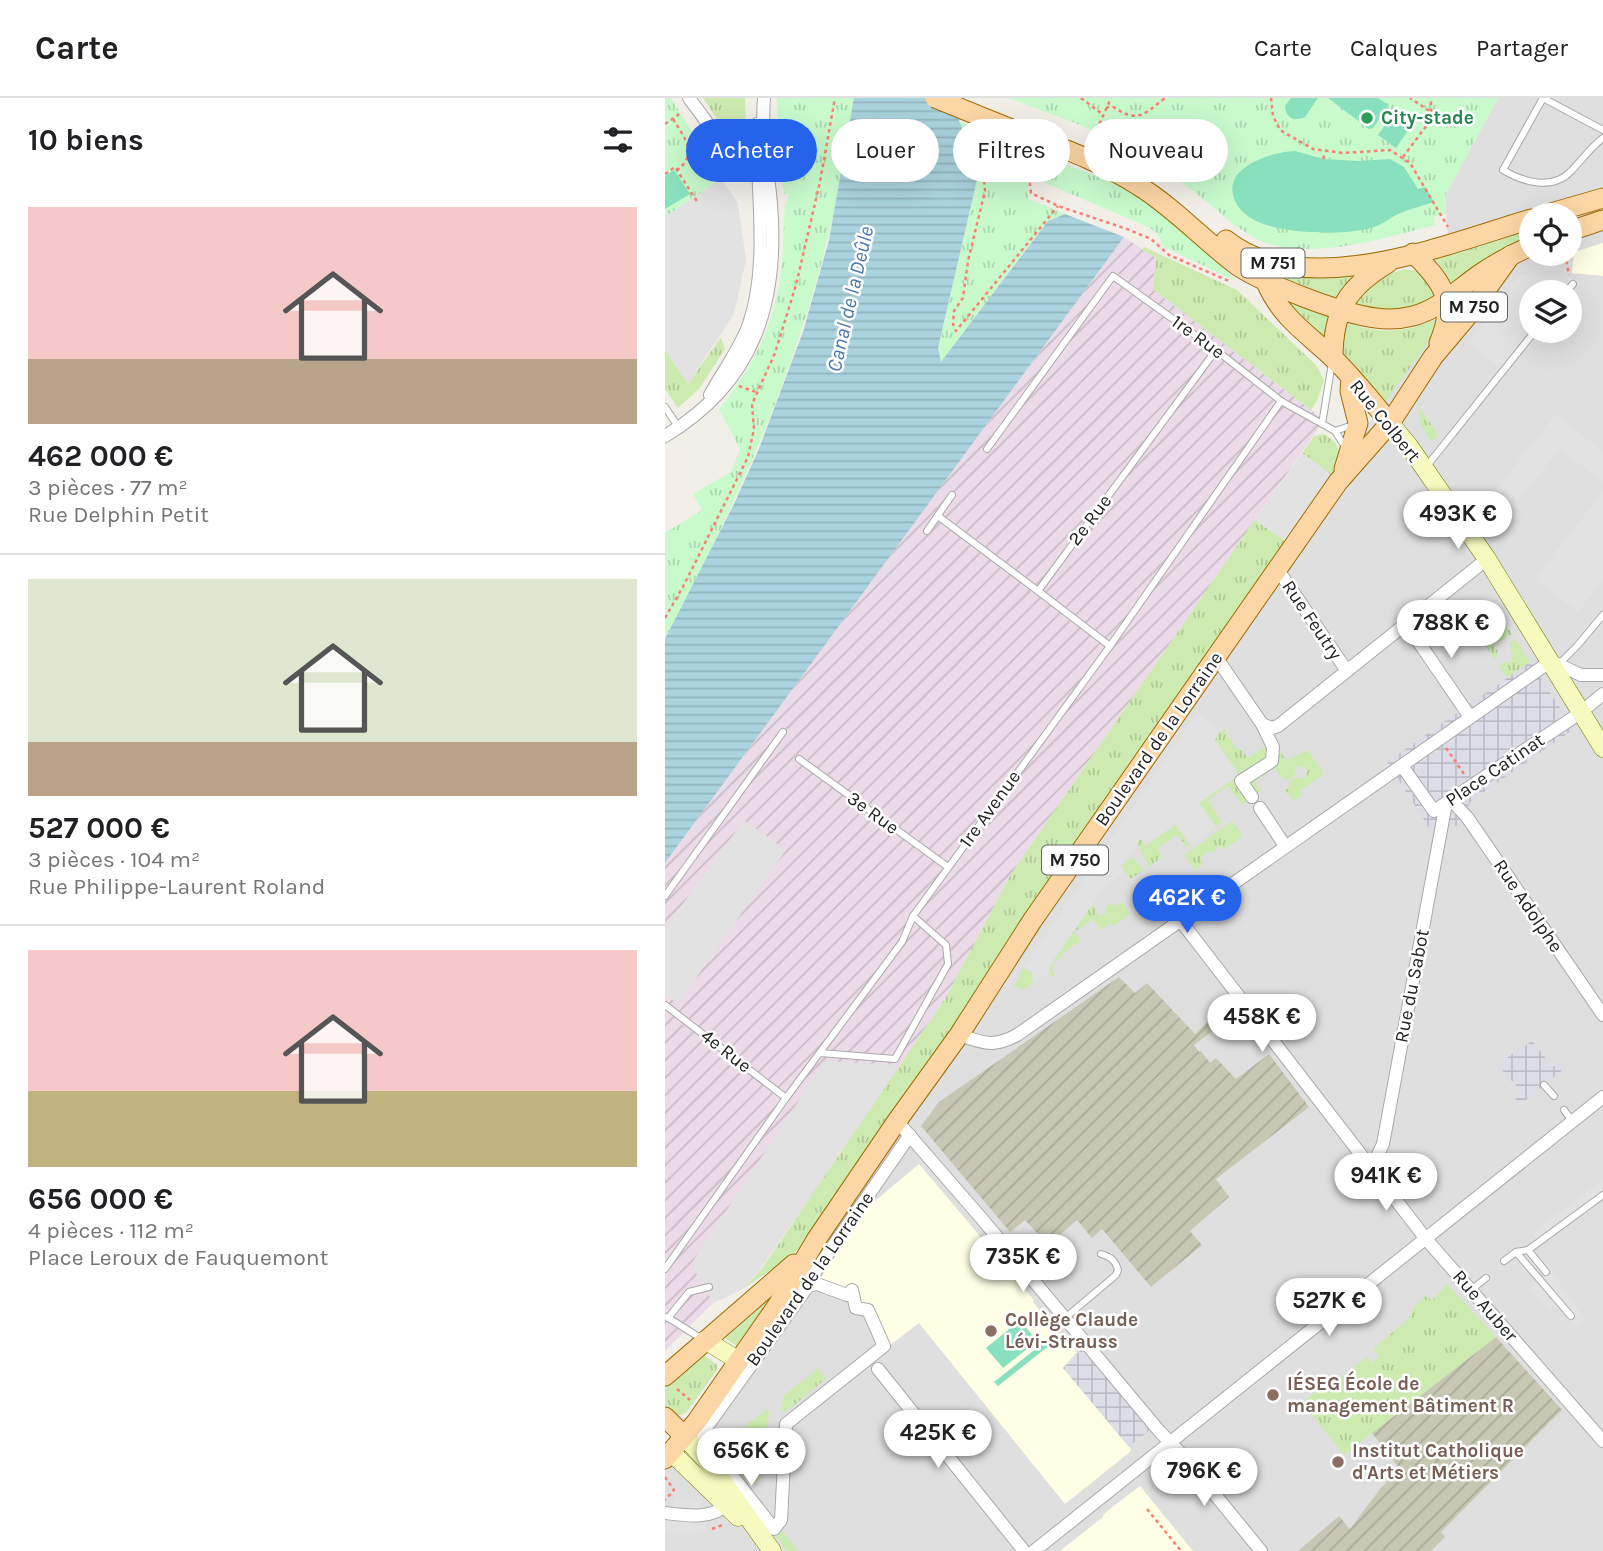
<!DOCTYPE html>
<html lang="fr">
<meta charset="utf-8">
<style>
:root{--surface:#fff;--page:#f2f2f2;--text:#202124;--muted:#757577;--line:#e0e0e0;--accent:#2563eb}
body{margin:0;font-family:Karla,sans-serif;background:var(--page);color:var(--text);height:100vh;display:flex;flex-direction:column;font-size:26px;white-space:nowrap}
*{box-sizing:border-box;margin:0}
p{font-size:23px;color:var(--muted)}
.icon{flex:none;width:38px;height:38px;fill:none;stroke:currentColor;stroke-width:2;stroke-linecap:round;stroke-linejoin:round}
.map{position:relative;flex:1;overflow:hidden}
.side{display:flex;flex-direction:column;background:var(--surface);width:665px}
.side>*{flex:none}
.guide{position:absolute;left:21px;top:21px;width:665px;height:63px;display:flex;gap:14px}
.tools{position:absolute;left:854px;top:105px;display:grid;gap:14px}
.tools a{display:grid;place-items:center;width:63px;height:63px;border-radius:50%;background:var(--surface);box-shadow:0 7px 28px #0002;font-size:35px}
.price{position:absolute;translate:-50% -60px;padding:0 16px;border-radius:24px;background:#fff;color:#222;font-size:23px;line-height:46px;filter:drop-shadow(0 2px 4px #0008)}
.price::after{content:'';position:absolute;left:50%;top:42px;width:21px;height:16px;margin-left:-10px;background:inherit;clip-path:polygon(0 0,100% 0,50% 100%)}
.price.active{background:var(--accent);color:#fff}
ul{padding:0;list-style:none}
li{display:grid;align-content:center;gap:14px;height:371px;padding:0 28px}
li+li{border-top:2px solid var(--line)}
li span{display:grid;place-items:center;height:217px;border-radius:0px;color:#555}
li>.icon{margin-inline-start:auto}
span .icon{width:126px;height:126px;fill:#fffc;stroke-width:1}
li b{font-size:30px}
h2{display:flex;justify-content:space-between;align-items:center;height:84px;padding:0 28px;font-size:30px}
.tag{padding:0 24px;border-radius:32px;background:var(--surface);box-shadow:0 7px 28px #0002;font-size:24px;line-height:63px}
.tag.active{background:var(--accent);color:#fff}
header{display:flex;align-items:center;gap:42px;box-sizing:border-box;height:98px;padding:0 35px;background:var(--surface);border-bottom:2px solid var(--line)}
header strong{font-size:33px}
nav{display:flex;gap:38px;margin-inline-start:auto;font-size:24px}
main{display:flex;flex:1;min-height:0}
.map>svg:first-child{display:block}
.residential{fill:#e0dfdf;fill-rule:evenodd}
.industrial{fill:url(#industrial-furrows)}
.education{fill:#ffffe5}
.construction{fill:url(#construction-furrows)}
.grass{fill:url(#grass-tufts)}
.park{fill:url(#park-tufts)}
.pitch{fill:#88e0be}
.parking{fill:#e2e2e2}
.plaza{fill:url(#plaza-grid)}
.water{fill:url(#water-rules)}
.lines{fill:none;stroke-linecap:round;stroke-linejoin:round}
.lane-casing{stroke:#a9a9a9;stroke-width:8}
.street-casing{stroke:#a9a9a9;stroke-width:14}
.secondary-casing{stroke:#707d05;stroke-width:19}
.primary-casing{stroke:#a06b00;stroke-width:21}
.path{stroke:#fa8072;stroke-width:2.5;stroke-dasharray:3.5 3.5;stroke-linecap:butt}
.lane{stroke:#fff;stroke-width:6}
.street{stroke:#fff;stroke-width:12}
.secondary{stroke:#f7fabf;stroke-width:18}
.primary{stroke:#fcd6a4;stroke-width:19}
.primary-bridge-casing{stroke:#a06b00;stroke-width:21;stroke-linecap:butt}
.primary-bridge{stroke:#fcd6a4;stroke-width:19}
.leisure-dot{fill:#2e9e5b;stroke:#fff;stroke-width:2.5}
.education-dot{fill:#8d6e63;stroke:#fff;stroke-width:2.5}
.labels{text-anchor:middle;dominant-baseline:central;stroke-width:5;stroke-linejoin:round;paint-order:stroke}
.shield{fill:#fff;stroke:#646464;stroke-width:2}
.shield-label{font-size:18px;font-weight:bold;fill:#222}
.leisure-label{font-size:19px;font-weight:bold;fill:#27864d;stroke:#fff;text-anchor:start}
.street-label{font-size:19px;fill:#222;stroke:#fff}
.education-label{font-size:19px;font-weight:bold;fill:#785e54;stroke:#fff;text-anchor:start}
.water-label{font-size:21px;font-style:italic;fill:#4a7aab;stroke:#fff}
</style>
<header>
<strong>Carte</strong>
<nav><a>Carte</a><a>Calques</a><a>Partager</a></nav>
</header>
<main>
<section class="side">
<h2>10 biens<svg class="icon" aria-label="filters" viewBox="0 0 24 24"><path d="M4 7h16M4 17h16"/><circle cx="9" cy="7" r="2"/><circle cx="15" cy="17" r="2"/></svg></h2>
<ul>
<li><span style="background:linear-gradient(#f6c9c9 70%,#b9a48a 0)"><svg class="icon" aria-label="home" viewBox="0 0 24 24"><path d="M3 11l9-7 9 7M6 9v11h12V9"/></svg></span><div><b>462 000 €</b><p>3 pièces · 77 m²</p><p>Rue Delphin Petit</p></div></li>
<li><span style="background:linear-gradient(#dfe7d0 75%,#b9a48a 0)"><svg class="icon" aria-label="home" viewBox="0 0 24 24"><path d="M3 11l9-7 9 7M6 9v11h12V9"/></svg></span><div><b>527 000 €</b><p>3 pièces · 104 m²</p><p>Rue Philippe-Laurent Roland</p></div></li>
<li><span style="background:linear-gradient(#f6c9c9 65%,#c2b280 0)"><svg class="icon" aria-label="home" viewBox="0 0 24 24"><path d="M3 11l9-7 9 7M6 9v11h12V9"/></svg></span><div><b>656 000 €</b><p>4 pièces · 112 m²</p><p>Place Leroux de Fauquemont</p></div></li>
</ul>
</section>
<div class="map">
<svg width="938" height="1453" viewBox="0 0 938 1453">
<defs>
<pattern id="industrial-furrows" width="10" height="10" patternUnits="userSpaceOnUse" patternTransform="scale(1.75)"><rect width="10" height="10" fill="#ebdbe8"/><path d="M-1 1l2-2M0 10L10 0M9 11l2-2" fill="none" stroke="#c9bcc7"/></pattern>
<pattern id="construction-furrows" width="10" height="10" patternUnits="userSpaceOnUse" patternTransform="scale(1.75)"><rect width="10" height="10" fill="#c7c7b4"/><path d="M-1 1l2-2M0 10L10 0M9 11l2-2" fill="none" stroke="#abab9a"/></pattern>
<pattern id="grass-tufts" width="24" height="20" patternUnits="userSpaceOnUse" patternTransform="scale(1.75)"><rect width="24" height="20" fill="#cdebb0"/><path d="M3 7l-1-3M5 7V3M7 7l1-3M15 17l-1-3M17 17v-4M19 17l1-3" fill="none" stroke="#b0c997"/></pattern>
<pattern id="park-tufts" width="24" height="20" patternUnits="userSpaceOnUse" patternTransform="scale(1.75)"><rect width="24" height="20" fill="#c8facc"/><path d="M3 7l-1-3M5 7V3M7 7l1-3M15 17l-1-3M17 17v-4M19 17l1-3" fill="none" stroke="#acd6af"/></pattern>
<pattern id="plaza-grid" width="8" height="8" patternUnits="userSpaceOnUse" patternTransform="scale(1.75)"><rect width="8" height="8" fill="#dddde8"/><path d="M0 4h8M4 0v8" fill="none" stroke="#bdbdc7"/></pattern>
<pattern id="water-rules" width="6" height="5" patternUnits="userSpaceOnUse" patternTransform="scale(1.75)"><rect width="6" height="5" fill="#aad3df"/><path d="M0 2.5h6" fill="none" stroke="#92b5bf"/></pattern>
</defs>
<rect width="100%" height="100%" fill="#f2efe9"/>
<!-- residential -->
<path class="residential" d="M833,0H938V1453H0V1351L787,204L780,98ZM866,117H905V156H866ZM866,194H905V233H866Z"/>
<!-- industrial -->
<path class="industrial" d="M459,139L491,160L488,191L659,322L346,776L280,901L129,1123L77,1191L48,1205L0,1253V765Z"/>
<!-- education -->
<g class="education">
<path d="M938,145V178L907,175L909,154Z"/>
<path d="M254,1066L369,1202L368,1204L398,1241L412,1254L398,1270L466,1351L465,1354L400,1406L254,1225L220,1251L203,1212L191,1211L187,1193L152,1186L203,1109Z"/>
<path d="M475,1388L528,1453H395L438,1419V1417L446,1410Z"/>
</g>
<!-- construction -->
<g class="construction">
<path d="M454,879L470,895L482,885L530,936L563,904L571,915L529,947L534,954L536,953L545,965L551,960L571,981L604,956L644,1009L551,1081L564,1099L525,1133L537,1147L486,1189L437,1131L427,1140L412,1122L383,1147L360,1122L345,1134L256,1028L274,1004Z"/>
<path d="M831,1239L897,1312L776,1434L780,1439L766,1453H633L674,1418L685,1431L715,1391L735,1371L707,1335Z"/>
</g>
<!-- grass -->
<g class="grass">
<path d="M38,0H80L81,28L78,45L75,47L67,44Z"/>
<path d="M866,129V137L788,184L784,182L771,162V159Z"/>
<path d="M479,149L572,192L651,267L659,282L652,303L646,312L488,191L491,160L477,152Z"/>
<path d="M699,169L672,200L596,172Z"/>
<path d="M740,171L753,173L772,193L769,201C733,214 725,213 688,207C700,188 719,176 740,171Z"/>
<path d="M622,203L663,217L660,240L658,241Z"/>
<path d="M774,220L769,236L717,309L678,255L676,249L680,224C717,236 738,236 774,220Z"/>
<path d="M56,239L60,251L34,291L13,310L0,291V251L23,286Z"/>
<path d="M754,308L773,337L769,342H765L755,326Z"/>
<path d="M658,336C676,344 681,362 666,377L637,355L649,338Z"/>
<path d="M590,422L619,442L618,449L298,921L142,1143L121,1162L78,1191L96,1172L280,901L346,776Z"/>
<path d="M838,523L847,536L836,543H831L829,551L833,552L831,563L815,539Z"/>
<path d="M850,541L865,564L842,580L834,568L841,563L846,564L848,555L845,554V551H848L844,545Z"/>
<path d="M562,630L560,634L573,652L576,651L583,660L603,647L605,657L575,678L550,642V638Z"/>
<path d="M607,641L621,662L643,652L659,676L635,693L637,697L628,703L620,692L624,690V684L631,679L637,681L641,678L642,673L639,669L634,668L630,671V677L623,682L618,681L609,670L590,684L596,693L590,698L584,688L585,684L607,667Z"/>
<path d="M572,679L569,685L585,701L577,707L563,688L543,702L557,724L543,736L550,729L534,705Z"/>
<path d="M502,715L525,747L533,743L522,749L512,737L492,751L497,759L484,769L472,745L476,740L480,747L510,727Z"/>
<path d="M567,723L578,738L559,752L556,748L547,755L545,753L535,760L538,766L529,772L519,757Z"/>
<path d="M467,759L479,772L465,781L455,768Z"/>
<path d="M457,804L465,816L449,828L446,825L436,832L428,821L409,834L415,843L396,856L397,859L388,865L390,868L386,871L390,877L387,879L383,872L385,868L427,807L430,809L432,817L436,818L441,815V809L447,805L452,808Z"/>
<path d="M358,870L367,874L368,885L358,892L352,889L348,890Z"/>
<path d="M782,1186L831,1239L679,1357L637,1305L660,1287L666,1295L673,1289L670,1284L702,1259L707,1265L714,1259L708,1251L743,1221L751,1206L762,1197L767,1203Z"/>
<path d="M103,1200L106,1201L73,1249L60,1240V1238Z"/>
<path d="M38,1256L52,1267V1272L21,1315L12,1318L0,1310V1285Z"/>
<path d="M153,1270L161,1281L119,1315L117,1312L118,1298Z"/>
<path d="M102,1311L104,1314L103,1327L63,1359L55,1348Z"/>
<path d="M93,1348L96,1351L94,1382L86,1388L69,1367Z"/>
<path d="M118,1433L133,1453H122L111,1438Z"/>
</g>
<!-- park -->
<g class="park">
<path d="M0,0H6L56,81L0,119Z"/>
<path d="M112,0H189C164,197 93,367 0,541V435L37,412L28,396L66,374L75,351L54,311C86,272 108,230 115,180C119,155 118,129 120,104L123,103V96H119L114,59Z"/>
<path d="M343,0H833L780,98L781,116L769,119L770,127C721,139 669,157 617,149C584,144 562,120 537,100C517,84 497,69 476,56C435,32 387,17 343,0Z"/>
<path d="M294,23L460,90L512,127L573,184L499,149L492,135L485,130L362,77L364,101L400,116L383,123L276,265L273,251L315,69Z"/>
</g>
<!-- pitch -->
<g class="pitch">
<path d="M626,0H653L640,19C629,24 621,20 620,8Z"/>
<path d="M663,0H713L722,6V10L708,30L704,31Z"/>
<path d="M730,13L748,25L731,50L713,37Z"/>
<path d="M630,53L658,61L693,63L725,61L739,69L753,91L760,89L769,104C757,108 744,111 733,116C725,120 718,126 709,129C691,135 665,135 646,134C622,133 581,128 570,103C555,69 607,54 630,53Z"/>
<path d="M9,72L25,96L0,111V78Z"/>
<path d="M355,1222L372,1243L338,1270L321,1250Z"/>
<path d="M391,1235L395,1239L333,1288L329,1284Z"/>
</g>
<!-- parking -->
<g class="parking">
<path d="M56,81L73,105L81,162L69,216L23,286L0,251V119Z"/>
<path d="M856,176L918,182L905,199V194H866V233H878L843,276L803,245Z"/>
<path d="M891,316L938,354V384L895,351L843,415L825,399Z"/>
<path d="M637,355L666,377L619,442L590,422Z"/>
<path d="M938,394V483L913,514L869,481Z"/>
<path d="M532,615L549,627L554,635L550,642L574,677L534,705L551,729L525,747L506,719L510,727L481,747L475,740L456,768L460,774L439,789L385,867L384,874L368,885L367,874L358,870Z"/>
<path d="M79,722L121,752L13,906L0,896V830Z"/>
<path d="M160,963L235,967L95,1172L78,1191L48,1205L26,1166Z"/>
<path d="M938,1082V1094L872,1143L867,1135Z"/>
<path d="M885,1172L921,1222L911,1229L892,1207L885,1213L864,1190Z"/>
<path d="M9,1400L34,1402L41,1425V1434L17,1437L0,1436V1413L8,1408Z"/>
</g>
<!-- plaza -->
<g class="plaza">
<path d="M865,564L909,631L806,703L795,727L766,733L722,664Z"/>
<path d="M867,943L888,969L895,965L900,970L856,1006L850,1001L857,994L834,969V965Z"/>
<path d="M418,1250L486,1331L464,1349L398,1270Z"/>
</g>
<!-- water -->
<path class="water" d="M189,0H297L294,23L315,69L273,250L276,264L383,123L400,116L459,139L0,765V541L68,408L93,353L138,234L164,142Z"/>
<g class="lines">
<!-- lane casing -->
<g class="lane-casing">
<g id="lane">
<path d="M878,0L838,72C858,84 888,93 906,73C917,62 925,50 938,40"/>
<path d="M878,0L938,32"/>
<path d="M901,194L908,186"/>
<path d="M0,309L14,330"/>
<path d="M657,326L667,265"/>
<path d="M680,349L670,333L688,327"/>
<path d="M322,351L448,178L551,252L616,303"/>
<path d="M761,369L870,233"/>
<path d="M273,418L373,493L551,252"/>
<path d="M262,433L287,397"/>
<path d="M373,493L445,548"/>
<path d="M893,567L912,548L938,517"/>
<path d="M134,661L283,769"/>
<path d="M0,798L118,634"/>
<path d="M0,907L121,1000"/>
<path d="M155,955L230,961L283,866L281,847L248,818"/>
<path d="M879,987L889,998"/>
<path d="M899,1012L908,1024"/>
<path d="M863,1152L881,1174"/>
<path d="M851,1154L863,1152L938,1097"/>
<path d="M839,1163L851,1154L906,1218"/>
<path d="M0,1171L121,1000L237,844L248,818L445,548L616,303L670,333"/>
<path d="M806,1192L821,1180"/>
<path d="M2,1219L37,1241"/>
<path d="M3,1220L24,1194L44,1189"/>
<path d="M400,1220L451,1177L453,1172C450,1162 446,1159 436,1156"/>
</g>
</g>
<!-- street casing -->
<g class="street-casing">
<g id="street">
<path d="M24,0L66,57L73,63L98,65"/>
<path d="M45,297C58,273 75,251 84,226C105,164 91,90 92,26"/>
<path d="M0,338C89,285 114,205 106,106C103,71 96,35 99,0"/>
<path d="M613,472L682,573"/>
<path d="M740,524L805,619"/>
<path d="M551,559L597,626L608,649L607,663L576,683L587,699"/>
<path d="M597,626L607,630L613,628L822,461"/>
<path d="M737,668L769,713L915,615L938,596"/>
<path d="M786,702L802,719L938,917"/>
<path d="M595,710L620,748"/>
<path d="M515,822L761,1141L938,1343"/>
<path d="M294,937C319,945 328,950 352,937L886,563L916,577H938"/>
<path d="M232,1023L317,1121L495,1334L521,1361L596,1453"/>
<path d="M707,1069L718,1046L781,705"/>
<path d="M152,1186L182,1197L187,1192L191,1210L203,1212L219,1248L121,1326L116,1422L109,1431L38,1340V1334L143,1188Z"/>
<path d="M139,1190L245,1037"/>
<path d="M213,1271L359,1453"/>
<path d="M0,1415C19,1417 46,1422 61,1407"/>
<path d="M369,1453L938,999"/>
</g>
</g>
<!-- secondary casing -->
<g class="secondary-casing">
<g id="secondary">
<path d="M725,325L744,348L822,461L938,650"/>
<path d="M40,1242L74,1263"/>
<path d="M19,1338L47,1369L107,1453"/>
<path d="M6,1354L73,1419"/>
</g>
</g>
<!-- primary casing -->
<g class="primary-casing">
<g id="primary">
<path d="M339,28C385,46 433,61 474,88C511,111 539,143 573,168C602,187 677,216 711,220C724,222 736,221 748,218C775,211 793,191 815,176C831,165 848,156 866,148"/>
<path d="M879,117L938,100"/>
<path d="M905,133L938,122"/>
<path d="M561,142C639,205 782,146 866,121"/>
<path d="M748,155C778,184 792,204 774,245"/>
<path d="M601,184C615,218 640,234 666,258C687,278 706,302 725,325"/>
<path d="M668,260C668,212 683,189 723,165"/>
<path d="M679,371L693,325L685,293L686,281"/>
<path d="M0,1278L129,1166"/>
<path d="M0,1319L19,1338"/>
<path d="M0,1361L32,1323L112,1208L151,1142L232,1023L294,937L367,823L673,384L725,325L768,259L800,221L846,157"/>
</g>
</g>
<!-- path -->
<g class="path">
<path d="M416,0L437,16"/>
<path d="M606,0L608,18L615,32L648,51L678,55L725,52L745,65L783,129"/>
<path d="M441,10L447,8C473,26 478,17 500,0"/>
<path d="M766,14V0"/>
<path d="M8,21C19,39 34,56 12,72"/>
<path d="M0,26L17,14"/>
<path d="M311,35L316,49L320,93L303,163L298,200L289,213L288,226L291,233L393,108"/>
<path d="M426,45L446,0"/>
<path d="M367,57L364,78L366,95L393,108L462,131L486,141L504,157L566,184"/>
<path d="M738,59L765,23L766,14L745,0"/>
<path d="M658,61L660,54"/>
<path d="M0,76L10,69L33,105"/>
<path d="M900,156L904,177"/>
<path d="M74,288L91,294"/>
<path d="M0,520L19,487L83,359L89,331L87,306L110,255L131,187L155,84L170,0"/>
<path d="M781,650L799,676"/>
<path d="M12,1291L25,1302"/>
<path d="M0,1379L9,1392L0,1402"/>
<path d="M482,1411L516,1453"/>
<path d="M47,1431L60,1426"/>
</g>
<!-- lane -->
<use href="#lane" class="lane"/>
<!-- street -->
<use href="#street" class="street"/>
<!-- secondary -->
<use href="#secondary" class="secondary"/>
<!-- primary -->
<use href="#primary" class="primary"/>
<!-- primary-bridge casing -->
<g class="primary-bridge-casing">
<path id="primary-bridge" d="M270,0L339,28"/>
</g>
<!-- primary-bridge -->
<use href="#primary-bridge" class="primary-bridge"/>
</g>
<!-- markers -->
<circle class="leisure-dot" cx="702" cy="20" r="7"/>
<g class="education-dot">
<circle cx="326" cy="1233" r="7"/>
<circle cx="608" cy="1297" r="7"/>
<circle cx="673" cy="1364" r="7"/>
</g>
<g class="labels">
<!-- shield labels -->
<g class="shield">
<rect x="576.5" y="150.5" width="63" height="29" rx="5"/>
<rect x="776" y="194.5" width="66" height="29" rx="5"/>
<rect x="377" y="747.5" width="66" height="29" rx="5"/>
</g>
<g class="shield-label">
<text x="608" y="165">M 751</text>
<text x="809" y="209">M 750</text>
<text x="410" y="762">M 750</text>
</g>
<!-- leisure labels -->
<g class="leisure-label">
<text x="716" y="20">City-stade</text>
</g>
<!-- street labels -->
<g class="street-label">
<text transform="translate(533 239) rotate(36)">1re Rue</text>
<text transform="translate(720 323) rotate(51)">Rue Colbert</text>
<text transform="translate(425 422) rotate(-53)">2e Rue</text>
<text transform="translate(647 522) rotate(56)">Rue Feutry</text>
<text transform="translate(494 641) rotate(-55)">Boulevard de la Lorraine</text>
<text transform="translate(830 672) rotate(-34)">Place Catinat</text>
<text transform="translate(325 711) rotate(-54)">1re Avenue</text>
<text transform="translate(208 715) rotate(36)">3e Rue</text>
<text transform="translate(863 808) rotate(56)">Rue Adolphe</text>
<text transform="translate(747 888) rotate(-79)">Rue du Sabot</text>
<text transform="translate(61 953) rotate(38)">4e Rue</text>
<text transform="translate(145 1181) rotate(-55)">Boulevard de la Lorraine</text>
<text transform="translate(820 1208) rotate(49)">Rue Auber</text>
</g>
<!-- education labels -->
<g class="education-label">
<text x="340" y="1222">Collège Claude<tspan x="340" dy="22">Lévi-Strauss</tspan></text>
<text x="622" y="1286">IÉSEG École de<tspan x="622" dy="22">management Bâtiment R</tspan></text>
<text x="687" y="1353">Institut Catholique<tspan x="687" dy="22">d'Arts et Métiers</tspan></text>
</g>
<!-- water labels -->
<g class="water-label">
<text transform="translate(185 201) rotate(-77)">Canal de la Deûle</text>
</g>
</g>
</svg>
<div class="tools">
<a><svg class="icon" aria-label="locate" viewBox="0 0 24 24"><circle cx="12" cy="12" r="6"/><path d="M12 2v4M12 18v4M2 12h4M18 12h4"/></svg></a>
<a><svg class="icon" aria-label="layers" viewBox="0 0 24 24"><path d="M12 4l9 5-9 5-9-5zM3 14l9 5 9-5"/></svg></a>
</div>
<b class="price" style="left:793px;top:453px">493K €</b>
<b class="price" style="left:786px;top:562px">788K €</b>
<b class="price active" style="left:522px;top:837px">462K €</b>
<b class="price" style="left:597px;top:956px">458K €</b>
<b class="price" style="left:721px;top:1115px">941K €</b>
<b class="price" style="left:358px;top:1196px">735K €</b>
<b class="price" style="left:664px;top:1240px">527K €</b>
<b class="price" style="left:273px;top:1372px">425K €</b>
<b class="price" style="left:86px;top:1390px">656K €</b>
<b class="price" style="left:539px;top:1410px">796K €</b>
<div class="guide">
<a class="tag active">Acheter</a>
<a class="tag">Louer</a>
<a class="tag">Filtres</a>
<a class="tag">Nouveau</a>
</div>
</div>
</main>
